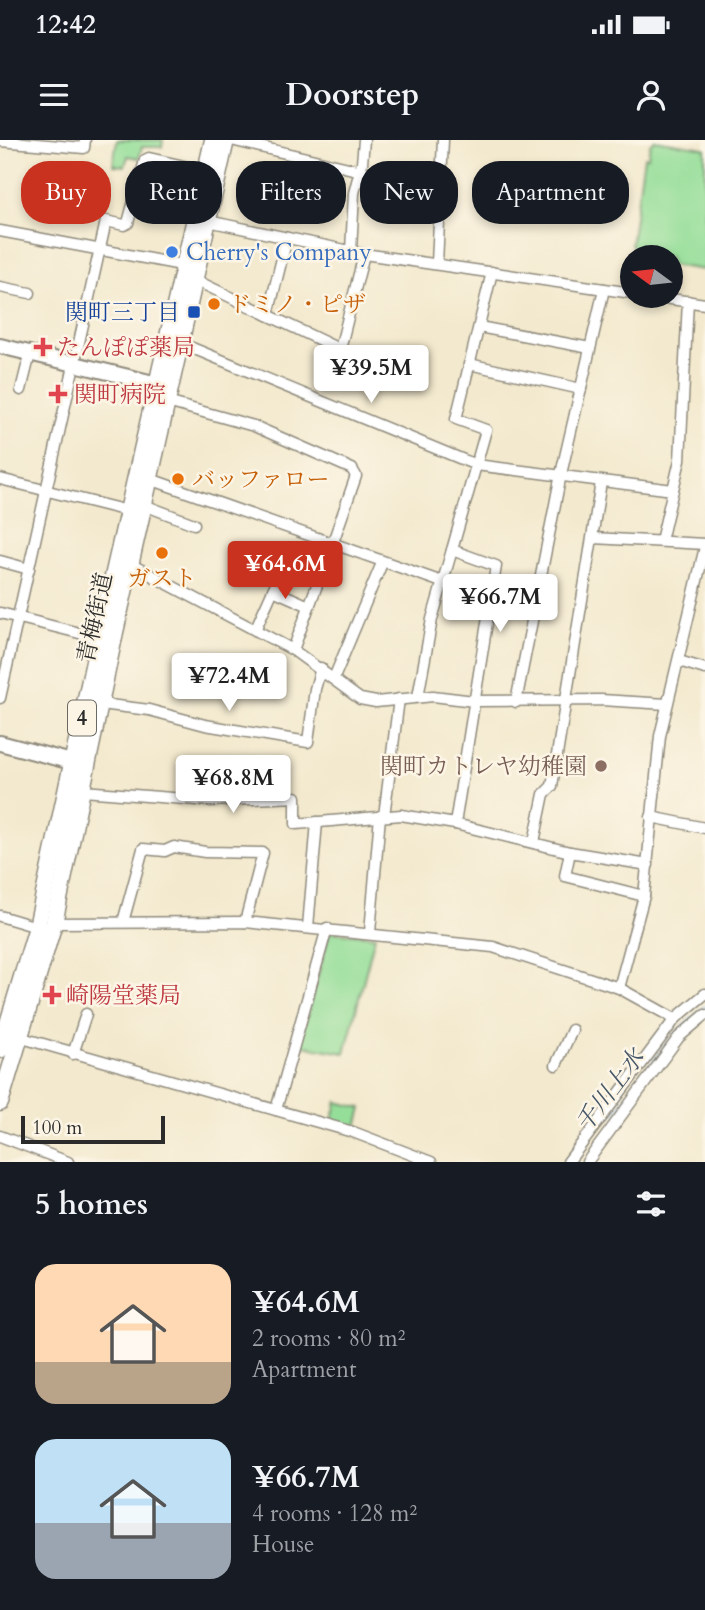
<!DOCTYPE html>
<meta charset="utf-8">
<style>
:root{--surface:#171b24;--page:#20242c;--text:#f1f3f6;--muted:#9ea1a6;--accent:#c8321e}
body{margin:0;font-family:Cardo,"Noto Serif JP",serif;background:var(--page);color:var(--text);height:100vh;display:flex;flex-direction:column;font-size:26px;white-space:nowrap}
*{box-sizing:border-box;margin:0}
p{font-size:23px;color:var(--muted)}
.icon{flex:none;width:38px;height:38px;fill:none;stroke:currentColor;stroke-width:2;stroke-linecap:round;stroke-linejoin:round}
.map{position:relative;height:1022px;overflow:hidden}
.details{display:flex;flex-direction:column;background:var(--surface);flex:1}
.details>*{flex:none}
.guide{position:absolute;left:21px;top:21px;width:663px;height:63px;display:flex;gap:14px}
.needle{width:46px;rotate:285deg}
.fabs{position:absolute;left:620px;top:105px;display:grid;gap:14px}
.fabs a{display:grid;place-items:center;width:63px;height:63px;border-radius:50%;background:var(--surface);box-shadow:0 4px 10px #0003;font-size:35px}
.scale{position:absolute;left:21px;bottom:18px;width:144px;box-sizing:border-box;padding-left:7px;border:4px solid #2b2b2b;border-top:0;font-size:19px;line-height:24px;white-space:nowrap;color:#2b2b2b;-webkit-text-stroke:5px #fcf5e5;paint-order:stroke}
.price{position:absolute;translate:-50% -60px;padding:0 16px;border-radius:7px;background:#fff;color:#222;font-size:23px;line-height:46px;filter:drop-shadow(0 2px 4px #0008)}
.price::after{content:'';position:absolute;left:50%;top:42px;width:21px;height:16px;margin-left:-10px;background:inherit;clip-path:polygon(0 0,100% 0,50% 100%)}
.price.on{background:var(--accent);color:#fff}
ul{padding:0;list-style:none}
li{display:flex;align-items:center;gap:21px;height:175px;padding:0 35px}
li span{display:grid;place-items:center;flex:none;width:196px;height:140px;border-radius:21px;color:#555}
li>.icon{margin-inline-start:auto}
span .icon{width:84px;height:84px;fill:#fffc;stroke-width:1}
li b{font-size:30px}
h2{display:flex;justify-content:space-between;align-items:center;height:84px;padding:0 35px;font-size:30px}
.pill{padding:0 24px;border-radius:28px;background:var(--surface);box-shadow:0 4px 10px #0003;font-size:24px;line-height:63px}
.pill.on{background:var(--accent);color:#fff}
.status{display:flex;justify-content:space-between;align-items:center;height:49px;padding:0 35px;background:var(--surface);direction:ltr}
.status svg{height:19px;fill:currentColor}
header{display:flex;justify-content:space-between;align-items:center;height:91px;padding:0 35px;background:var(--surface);font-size:32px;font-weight:800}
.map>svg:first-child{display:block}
.green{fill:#95de99;stroke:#608462;stroke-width:2}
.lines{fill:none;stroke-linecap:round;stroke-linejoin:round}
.stream{stroke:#81baf2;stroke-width:2.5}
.street-casing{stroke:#8f8a7c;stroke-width:13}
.secondary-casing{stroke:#8f8a7c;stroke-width:18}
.primary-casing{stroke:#8f8a7c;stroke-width:19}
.street{stroke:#fff;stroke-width:10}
.secondary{stroke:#fff;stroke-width:14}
.primary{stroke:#fff;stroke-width:16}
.shop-dot{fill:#3f7fe0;stroke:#fcf5e5;stroke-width:2.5}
.food-dot{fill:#e8710a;stroke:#fcf5e5;stroke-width:2.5}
.transit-dot{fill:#1a4fb4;stroke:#fcf5e5;stroke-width:2.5}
.health-dot{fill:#e0444e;stroke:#fcf5e5;stroke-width:2.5}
.education-dot{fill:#8d6e63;stroke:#fcf5e5;stroke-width:2.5}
.labels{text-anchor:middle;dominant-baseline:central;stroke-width:5;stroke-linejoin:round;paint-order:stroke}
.shield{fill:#fcf5e5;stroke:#6a6863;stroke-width:2}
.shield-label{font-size:21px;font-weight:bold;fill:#2b2b2b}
.shop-label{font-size:23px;fill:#366cbe;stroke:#fcf5e5;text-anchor:start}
.food-label{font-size:23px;fill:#c56008;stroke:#fcf5e5;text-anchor:start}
.transit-label{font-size:23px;fill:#164399;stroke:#fcf5e5;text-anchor:end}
.health-label{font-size:23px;fill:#be3a42;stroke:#fcf5e5;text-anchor:start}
.street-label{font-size:23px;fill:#2b2b2b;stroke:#fcf5e5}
.education-label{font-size:23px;fill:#785e54;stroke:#fcf5e5;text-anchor:end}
.water-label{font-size:24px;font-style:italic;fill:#455667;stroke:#fcf5e5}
</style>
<div class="status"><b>12:42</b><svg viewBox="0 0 49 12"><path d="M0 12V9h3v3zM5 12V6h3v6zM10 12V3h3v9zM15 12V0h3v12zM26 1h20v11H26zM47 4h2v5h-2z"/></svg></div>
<header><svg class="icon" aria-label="menu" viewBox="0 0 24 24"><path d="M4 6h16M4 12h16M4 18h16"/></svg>Doorstep<svg class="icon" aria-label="person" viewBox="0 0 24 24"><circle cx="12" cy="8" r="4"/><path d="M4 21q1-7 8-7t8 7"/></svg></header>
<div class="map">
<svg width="705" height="1022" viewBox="0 0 705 1022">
<rect width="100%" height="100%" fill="#fcf5e5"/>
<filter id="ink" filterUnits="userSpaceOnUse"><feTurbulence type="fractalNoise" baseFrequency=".0143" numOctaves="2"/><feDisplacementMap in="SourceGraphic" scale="14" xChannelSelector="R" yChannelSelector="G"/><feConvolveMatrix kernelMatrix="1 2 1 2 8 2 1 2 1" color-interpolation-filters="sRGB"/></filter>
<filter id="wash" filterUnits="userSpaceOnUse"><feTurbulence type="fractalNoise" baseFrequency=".00686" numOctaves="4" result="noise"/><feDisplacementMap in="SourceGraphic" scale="28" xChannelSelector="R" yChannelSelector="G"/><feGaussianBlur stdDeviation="1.57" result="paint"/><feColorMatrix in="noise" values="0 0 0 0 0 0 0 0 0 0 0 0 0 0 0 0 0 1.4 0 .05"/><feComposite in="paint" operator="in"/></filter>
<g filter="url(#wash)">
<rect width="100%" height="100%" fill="#f3e9ce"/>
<!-- green -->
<g class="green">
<path d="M117,0H163L162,7H142L139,18L128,16L125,26L113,25Z"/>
<path d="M654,0L705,8V130L670,125V117H638L631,104L644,17H648L650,4Z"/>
<path d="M330,792L375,796L345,913L299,905Z"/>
<path d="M337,962L362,968L356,990L332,983Z"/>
</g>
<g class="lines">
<!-- stream -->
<g class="stream">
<path d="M673,896L705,867"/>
<path d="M614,974L669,900"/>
</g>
</g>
</g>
<g filter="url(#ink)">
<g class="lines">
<!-- street casing -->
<g class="street-casing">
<g id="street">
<path d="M231,0L441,50"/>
<path d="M0,1L84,8L85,0"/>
<path d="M208,81L364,114L632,153"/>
<path d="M0,91L187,126"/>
<path d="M351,111L354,53L362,23L364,0"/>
<path d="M437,123L443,0"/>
<path d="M195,140L341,210"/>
<path d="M0,147L30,153"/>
<path d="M650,156L705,164"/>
<path d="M268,175L287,98"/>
<path d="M479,187L590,208"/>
<path d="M180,203L476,325L673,350"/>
<path d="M469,224L581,249"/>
<path d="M333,237L364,114"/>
<path d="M21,250L30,214"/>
<path d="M167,262L254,286L352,329L356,336L332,405"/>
<path d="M0,339L128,371"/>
<path d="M150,339L442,442"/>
<path d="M144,365L194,384"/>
<path d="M593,398L705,404"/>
<path d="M661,401L680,320L688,161"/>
<path d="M0,421L29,429"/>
<path d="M130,424L293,510L360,559L376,562L433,556L474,561L601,560L667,564"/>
<path d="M273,450L309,466"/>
<path d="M0,473L99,498"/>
<path d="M255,490L286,421"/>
<path d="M293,510L317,445"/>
<path d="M679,521L705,529"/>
<path d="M334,538L382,423"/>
<path d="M418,557L432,479L452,410"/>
<path d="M0,558L106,81L124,85L128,83L145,20L149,18L206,31"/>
<path d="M516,562L561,334L604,149"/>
<path d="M101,564L149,570L205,585L308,602L315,549L321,528"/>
<path d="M83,651L210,661L296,657V684L401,675L455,684L570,712L648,725"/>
<path d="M384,676L399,559"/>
<path d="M651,677L705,688"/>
<path d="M455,684L496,426L452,410L486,290L456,279L492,132"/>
<path d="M534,702L544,654L552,646L601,342"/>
<path d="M570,712L565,736L644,756"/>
<path d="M0,776L37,787"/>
<path d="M123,782L143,709L165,711L174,707L205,712L263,713L245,782"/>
<path d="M54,783L245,782L493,807L619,848L675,879"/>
<path d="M308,787L317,682"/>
<path d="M370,792L380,676"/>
<path d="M619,848L644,756L660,596L705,407"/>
<path d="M22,898L353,992L431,1022"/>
<path d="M73,914L86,874"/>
<path d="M556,925L572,890"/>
<path d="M276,970L327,788"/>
<path d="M0,996L68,1022"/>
<path d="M568,1022L675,879L705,854"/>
<path d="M587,1022L679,897L705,875"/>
</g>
</g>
<!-- secondary casing -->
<g class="secondary-casing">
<g id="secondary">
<path d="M0,206L166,246"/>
<path d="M0,603L83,625"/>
</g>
</g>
<!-- primary casing -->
<g class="primary-casing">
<g id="primary">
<path d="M0,910L37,787L99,498L213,0"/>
<path d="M0,963L54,783L115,492L226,0"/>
</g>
</g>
<!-- street -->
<use href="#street" class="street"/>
<!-- secondary -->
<use href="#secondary" class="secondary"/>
<!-- primary -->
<use href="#primary" class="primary"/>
</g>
</g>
<!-- markers -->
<circle class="shop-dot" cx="172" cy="112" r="7"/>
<g class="food-dot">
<circle cx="214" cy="164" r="7"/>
<circle cx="178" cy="339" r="7"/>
<circle cx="162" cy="413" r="7"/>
</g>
<rect class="transit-dot" x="187" y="165" width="14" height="14" rx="3.5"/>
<g class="health-dot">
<path d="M39.5 196.5h7v7h7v7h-7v7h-7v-7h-7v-7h7z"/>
<path d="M54.5 243.5h7v7h7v7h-7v7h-7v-7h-7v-7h7z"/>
<path d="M48.5 844.5h7v7h7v7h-7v7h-7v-7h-7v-7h7z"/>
</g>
<circle class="education-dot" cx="601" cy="626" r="7"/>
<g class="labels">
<!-- shield labels -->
<rect class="shield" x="68" y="560.5" width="28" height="35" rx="5"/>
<g class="shield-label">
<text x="82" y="578">4</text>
</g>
<!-- shop labels -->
<g class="shop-label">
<text x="186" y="112">Cherry's Company</text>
</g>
<!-- food labels -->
<g class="food-label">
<text x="228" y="164">ドミノ・ピザ</text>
<text x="192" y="339">バッファロー</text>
<text x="162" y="438" text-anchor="middle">ガスト</text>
</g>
<!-- transit labels -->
<g class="transit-label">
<text x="180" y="172">関町三丁目</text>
</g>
<!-- health labels -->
<g class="health-label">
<text x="57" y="207">たんぽぽ薬局</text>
<text x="74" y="254">関町病院</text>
<text x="66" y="855">崎陽堂薬局</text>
</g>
<!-- street labels -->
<g class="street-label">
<text transform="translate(95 478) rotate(-78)">青梅街道</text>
</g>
<!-- education labels -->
<g class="education-label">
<text x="587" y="626">関町カトレヤ幼稚園</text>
</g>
<!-- water labels -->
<g class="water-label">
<text transform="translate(610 951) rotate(-53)">千川上水</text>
</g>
</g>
</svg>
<div class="fabs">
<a><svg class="needle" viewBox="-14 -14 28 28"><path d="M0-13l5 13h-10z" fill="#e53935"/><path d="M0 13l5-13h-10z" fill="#9ea1a6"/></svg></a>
</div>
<div class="scale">100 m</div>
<b class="price" style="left:371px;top:265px">¥39.5M</b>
<b class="price on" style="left:285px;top:461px">¥64.6M</b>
<b class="price" style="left:500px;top:494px">¥66.7M</b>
<b class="price" style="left:229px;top:573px">¥72.4M</b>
<b class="price" style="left:233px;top:675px">¥68.8M</b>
<div class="guide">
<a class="pill on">Buy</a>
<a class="pill">Rent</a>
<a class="pill">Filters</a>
<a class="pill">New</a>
<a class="pill">Apartment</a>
</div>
</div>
<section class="details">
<h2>5 homes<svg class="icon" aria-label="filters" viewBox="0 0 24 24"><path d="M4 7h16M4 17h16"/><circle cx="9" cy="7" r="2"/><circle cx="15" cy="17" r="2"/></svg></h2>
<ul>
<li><span style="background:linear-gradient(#ffd9b3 70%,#b9a48a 0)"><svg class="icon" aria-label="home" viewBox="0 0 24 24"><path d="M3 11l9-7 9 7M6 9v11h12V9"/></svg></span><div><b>¥64.6M</b><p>2 rooms · 80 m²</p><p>Apartment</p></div></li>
<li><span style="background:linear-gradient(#bfe0f5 60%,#9aa5b1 0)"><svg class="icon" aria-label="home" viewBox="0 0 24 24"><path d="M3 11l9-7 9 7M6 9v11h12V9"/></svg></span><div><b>¥66.7M</b><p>4 rooms · 128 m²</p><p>House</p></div></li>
</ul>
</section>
